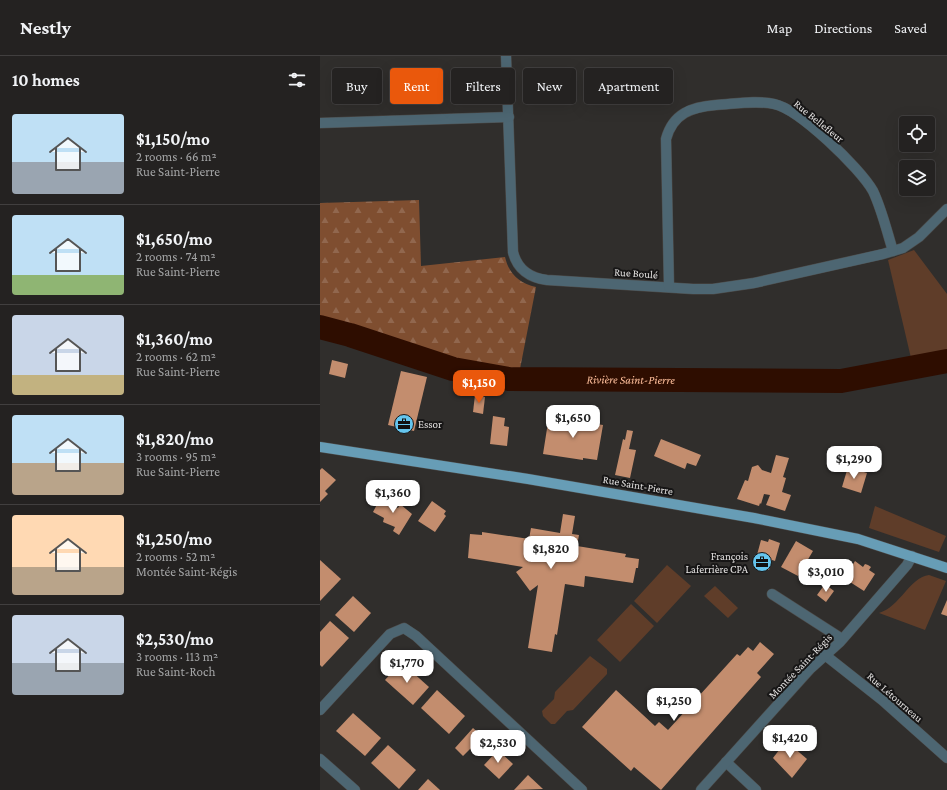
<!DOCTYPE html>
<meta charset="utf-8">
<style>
:root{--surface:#242221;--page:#2c2a2a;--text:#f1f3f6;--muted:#a3a4a5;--line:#413f3f;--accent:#ea580c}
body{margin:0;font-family:"Crimson Pro",serif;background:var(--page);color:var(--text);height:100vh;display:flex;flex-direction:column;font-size:15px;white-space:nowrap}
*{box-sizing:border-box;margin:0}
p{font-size:13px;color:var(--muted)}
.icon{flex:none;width:22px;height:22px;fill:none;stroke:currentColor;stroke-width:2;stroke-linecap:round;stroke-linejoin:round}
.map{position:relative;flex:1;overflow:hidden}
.sheet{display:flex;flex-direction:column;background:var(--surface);width:320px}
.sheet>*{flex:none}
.guide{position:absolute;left:12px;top:12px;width:380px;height:36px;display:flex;gap:8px}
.tools{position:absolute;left:579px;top:60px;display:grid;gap:8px}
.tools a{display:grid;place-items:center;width:36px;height:36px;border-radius:4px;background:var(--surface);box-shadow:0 4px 16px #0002,0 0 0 1px var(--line);font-size:20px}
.price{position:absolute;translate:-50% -34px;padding:0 9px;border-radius:8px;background:#fff;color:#222;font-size:13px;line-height:26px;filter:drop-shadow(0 1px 2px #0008)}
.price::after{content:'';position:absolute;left:50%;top:24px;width:12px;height:9px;margin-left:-6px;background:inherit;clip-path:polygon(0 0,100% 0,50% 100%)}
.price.current{background:var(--accent);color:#fff}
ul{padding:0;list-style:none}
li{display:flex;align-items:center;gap:12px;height:100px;padding:0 12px}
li+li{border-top:1px solid var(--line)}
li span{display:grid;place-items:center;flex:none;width:112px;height:80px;border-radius:4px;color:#555}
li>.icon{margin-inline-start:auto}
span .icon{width:48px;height:48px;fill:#fffc;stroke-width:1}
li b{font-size:17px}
h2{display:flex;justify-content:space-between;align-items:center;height:48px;padding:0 12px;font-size:17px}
.tag{padding:0 14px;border-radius:4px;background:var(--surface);box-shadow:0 4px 16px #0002,0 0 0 1px var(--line);font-size:14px;line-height:36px}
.tag.current{background:var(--accent);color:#fff}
header{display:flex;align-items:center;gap:24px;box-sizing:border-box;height:56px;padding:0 20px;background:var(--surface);border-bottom:1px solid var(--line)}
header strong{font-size:19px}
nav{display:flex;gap:22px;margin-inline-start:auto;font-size:14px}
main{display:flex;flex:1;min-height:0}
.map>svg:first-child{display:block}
.forest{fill:url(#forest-firs)}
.park{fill:#5f3d29}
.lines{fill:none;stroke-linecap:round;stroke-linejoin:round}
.river{stroke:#2e0d00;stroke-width:24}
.building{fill:#c38d6e}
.minor-casing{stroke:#4d4b49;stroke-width:11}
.major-casing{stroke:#4d4b49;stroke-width:11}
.minor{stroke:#4d6672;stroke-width:10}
.major{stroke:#679db6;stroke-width:10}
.labels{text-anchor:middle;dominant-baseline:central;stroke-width:4;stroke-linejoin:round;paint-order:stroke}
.street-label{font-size:11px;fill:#e4e2e1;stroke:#171616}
.poi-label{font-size:11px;fill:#e4e2e1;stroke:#171616;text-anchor:start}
.water-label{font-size:12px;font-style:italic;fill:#fbbc98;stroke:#171616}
</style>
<header>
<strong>Nestly</strong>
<nav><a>Map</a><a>Directions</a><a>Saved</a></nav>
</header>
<main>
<section class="sheet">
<h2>10 homes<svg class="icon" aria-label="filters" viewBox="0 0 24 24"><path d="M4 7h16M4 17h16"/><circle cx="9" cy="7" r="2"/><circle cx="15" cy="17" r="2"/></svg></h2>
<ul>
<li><span style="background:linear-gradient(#bfe0f5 60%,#9aa5b1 0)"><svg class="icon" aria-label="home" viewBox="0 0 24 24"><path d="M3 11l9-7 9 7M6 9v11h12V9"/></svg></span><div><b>$1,150/mo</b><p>2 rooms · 66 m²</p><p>Rue Saint-Pierre</p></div></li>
<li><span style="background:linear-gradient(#bfe0f5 75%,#8fb573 0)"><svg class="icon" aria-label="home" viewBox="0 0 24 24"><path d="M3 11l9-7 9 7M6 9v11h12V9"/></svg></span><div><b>$1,650/mo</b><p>2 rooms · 74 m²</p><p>Rue Saint-Pierre</p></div></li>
<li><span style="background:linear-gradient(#c9d6e8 75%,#c2b280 0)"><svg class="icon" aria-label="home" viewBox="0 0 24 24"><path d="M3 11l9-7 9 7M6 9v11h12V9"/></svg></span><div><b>$1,360/mo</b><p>2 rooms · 62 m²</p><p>Rue Saint-Pierre</p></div></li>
<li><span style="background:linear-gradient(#bfe0f5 60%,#b9a48a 0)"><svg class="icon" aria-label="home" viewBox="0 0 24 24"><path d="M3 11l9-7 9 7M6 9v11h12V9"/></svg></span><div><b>$1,820/mo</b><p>3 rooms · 95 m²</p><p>Rue Saint-Pierre</p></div></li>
<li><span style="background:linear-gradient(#ffd9b3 65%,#b9a48a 0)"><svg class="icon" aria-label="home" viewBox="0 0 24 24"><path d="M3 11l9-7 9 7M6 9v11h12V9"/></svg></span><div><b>$1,250/mo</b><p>2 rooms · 52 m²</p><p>Montée Saint-Régis</p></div></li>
<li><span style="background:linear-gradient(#c9d6e8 60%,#9aa5b1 0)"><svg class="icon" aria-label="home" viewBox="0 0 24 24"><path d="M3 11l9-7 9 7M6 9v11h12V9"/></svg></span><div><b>$2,530/mo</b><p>3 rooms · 113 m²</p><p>Rue Saint-Roch</p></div></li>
</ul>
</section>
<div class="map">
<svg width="627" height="734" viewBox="0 0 627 734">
<defs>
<pattern id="forest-firs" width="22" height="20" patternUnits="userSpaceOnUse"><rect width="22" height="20" fill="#7f4e30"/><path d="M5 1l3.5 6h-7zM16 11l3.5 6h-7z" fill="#91674e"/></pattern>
</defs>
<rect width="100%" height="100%" fill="#302e2c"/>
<!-- forest -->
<path class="forest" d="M99,144L101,210L185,201C189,218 199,227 216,231L199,318L134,303L0,262V147Z"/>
<!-- park -->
<g class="park">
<path d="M594,194L627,238V295L591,302L568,204Z"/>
<path d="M555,450L626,480L619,496L549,472Z"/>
<path d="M347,509L371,530L337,567L314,545Z"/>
<path d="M609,519L626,525L605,574L559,557C580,551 590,521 609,519Z"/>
<path d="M395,530L418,552L408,562L384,540Z"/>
<path d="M311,548L334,570L300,606L277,584Z"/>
<path d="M270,600L287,613V618L253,654L247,655L235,668H231L223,660L222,655L234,643L235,636Z"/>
</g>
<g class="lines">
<!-- river -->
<path class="river" id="s1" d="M0,271L30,279L133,313L189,323L521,325L627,305"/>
</g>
<!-- building -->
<g class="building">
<path d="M12,304L28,308L25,322L9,318Z"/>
<path d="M81,315L107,321L94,375L68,369Z"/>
<path d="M155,339L165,341L163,358L153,356Z"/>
<path d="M173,360L185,362L184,370L189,371L187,390L170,388Z"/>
<path d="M229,360L283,369L277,404L263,402V404L223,398Z"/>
<path d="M307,374L313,375L309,393L316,394L310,422L295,419L303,383L305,384Z"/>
<path d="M341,383L381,399L376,410L367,407L365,413L334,400Z"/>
<path d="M456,399L469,402L463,421L466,422L462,436L471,439L465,455L446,449L450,439L444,438L441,448L440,447L439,450L417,443L425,424L428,425L432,411L438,409L442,414L451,417Z"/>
<path d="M528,411L547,417L541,437L522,431Z"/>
<path d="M2,412L16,424L5,435L8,438L0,446V414Z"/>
<path d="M62,439L72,445L70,448L78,452L80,448L92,458L79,479L73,475L75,471L63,466L64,462L53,456Z"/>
<path d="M112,445L126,455L124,458L126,460L115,476L98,465Z"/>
<path d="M243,458L255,460L252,478L259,479L257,490L306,498L305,501L319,503L318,512H316L313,527L265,520L264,531L245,528L237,579L235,578L232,596L208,592L218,529L210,535L196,516L203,511L148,502L150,478L162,479V476L209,483L211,472L240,477Z"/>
<path d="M449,483L460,487L455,505L452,504L449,514L434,510L441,484L448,486Z"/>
<path d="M476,485L493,495L478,520L461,511Z"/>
<path d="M0,504L21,523L0,545Z"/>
<path d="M535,505L543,511L545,508L548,509L551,511L549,514L555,518L544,535L519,519L527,506L532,510Z"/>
<path d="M505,528L514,535L506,546L497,539Z"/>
<path d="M33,540L51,557L34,576L15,559Z"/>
<path d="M627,544V560L621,558Z"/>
<path d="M10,565L29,582L2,611L0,609V576Z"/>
<path d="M440,586L454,598L437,617L441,621L341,734L314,711L311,715L262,671L296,634L335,670L339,666L348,674L417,598L420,600L428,591L433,595Z"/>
<path d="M81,606L109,631L93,649L65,624Z"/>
<path d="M117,634L145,660L129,678L101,652Z"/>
<path d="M33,657L61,682L45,700L16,675Z"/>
<path d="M153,672L166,684L155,697L150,693L143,700L135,692Z"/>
<path d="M466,685L487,703L472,722L453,702Z"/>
<path d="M68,689L96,714L79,733L51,707Z"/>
<path d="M178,694L193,708L179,723L164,709Z"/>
<path d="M208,719L223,733L194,734Z"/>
<path d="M108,723L120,734H98Z"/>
</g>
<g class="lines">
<!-- minor casing -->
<g class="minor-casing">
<g id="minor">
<path d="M186,0L193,196C197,213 210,222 227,224L373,233H393L434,227L563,198L583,192L599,181L627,153"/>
<path d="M0,67L189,61"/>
<path d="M349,231L346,83C353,57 372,51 396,49C414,48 436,44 454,48C479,53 540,112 553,135C562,154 567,176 573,195"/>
<path d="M452,538L522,583"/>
<path d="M505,599L562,644L627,702"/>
<path d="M0,654L70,578L84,572L96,580L262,734"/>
<path d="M0,703L35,734"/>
<path d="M406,706L436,734"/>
<path d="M381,734L490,613L520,586L587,509L592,500"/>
</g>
</g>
<!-- major casing -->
<g class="major-casing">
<path id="major" d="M0,391L208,423L434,462L538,483L627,512"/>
</g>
<!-- minor -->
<use href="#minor" class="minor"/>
<!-- major -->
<use href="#major" class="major"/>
</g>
<!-- icons -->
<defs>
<g id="office-disc" transform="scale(1)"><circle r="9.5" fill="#65c5ee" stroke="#171616"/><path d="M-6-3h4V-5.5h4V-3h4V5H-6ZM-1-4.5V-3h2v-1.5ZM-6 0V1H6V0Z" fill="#111"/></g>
</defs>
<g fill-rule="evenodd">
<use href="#office-disc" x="84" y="368"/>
<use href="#office-disc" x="442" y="506"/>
</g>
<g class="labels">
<!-- street labels -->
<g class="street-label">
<text transform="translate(499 65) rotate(39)">Rue Bellefleur</text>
<text transform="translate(316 217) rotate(4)">Rue Boulé</text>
<text transform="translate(318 429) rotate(10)">Rue Saint-Pierre</text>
<text transform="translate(480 610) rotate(-46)">Montée Saint-Régis</text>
<text transform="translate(575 641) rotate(41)">Rue Létourneau</text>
</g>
<!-- poi labels -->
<g class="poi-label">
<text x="98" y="368">Essor</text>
<text x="428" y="500" text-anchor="end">François<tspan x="428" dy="13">Laferrière CPA</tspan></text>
</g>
<!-- water labels -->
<g class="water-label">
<text stroke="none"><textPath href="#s1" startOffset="318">Rivière Saint-Pierre</textPath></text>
</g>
</g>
</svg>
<div class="tools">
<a><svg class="icon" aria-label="locate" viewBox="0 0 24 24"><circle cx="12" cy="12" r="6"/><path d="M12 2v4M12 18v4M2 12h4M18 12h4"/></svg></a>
<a><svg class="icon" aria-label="layers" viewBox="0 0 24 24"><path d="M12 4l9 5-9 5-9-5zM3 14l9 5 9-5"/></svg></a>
</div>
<b class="price current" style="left:159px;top:348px">$1,150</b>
<b class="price" style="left:253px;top:383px">$1,650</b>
<b class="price" style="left:534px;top:424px">$1,290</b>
<b class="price" style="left:73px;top:458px">$1,360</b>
<b class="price" style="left:231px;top:514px">$1,820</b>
<b class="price" style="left:506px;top:537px">$3,010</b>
<b class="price" style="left:87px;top:628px">$1,770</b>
<b class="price" style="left:354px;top:666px">$1,250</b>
<b class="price" style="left:470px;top:703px">$1,420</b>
<b class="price" style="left:178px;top:708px">$2,530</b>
<div class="guide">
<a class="tag">Buy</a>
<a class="tag current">Rent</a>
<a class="tag">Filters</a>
<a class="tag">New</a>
<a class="tag">Apartment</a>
</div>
</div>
</main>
